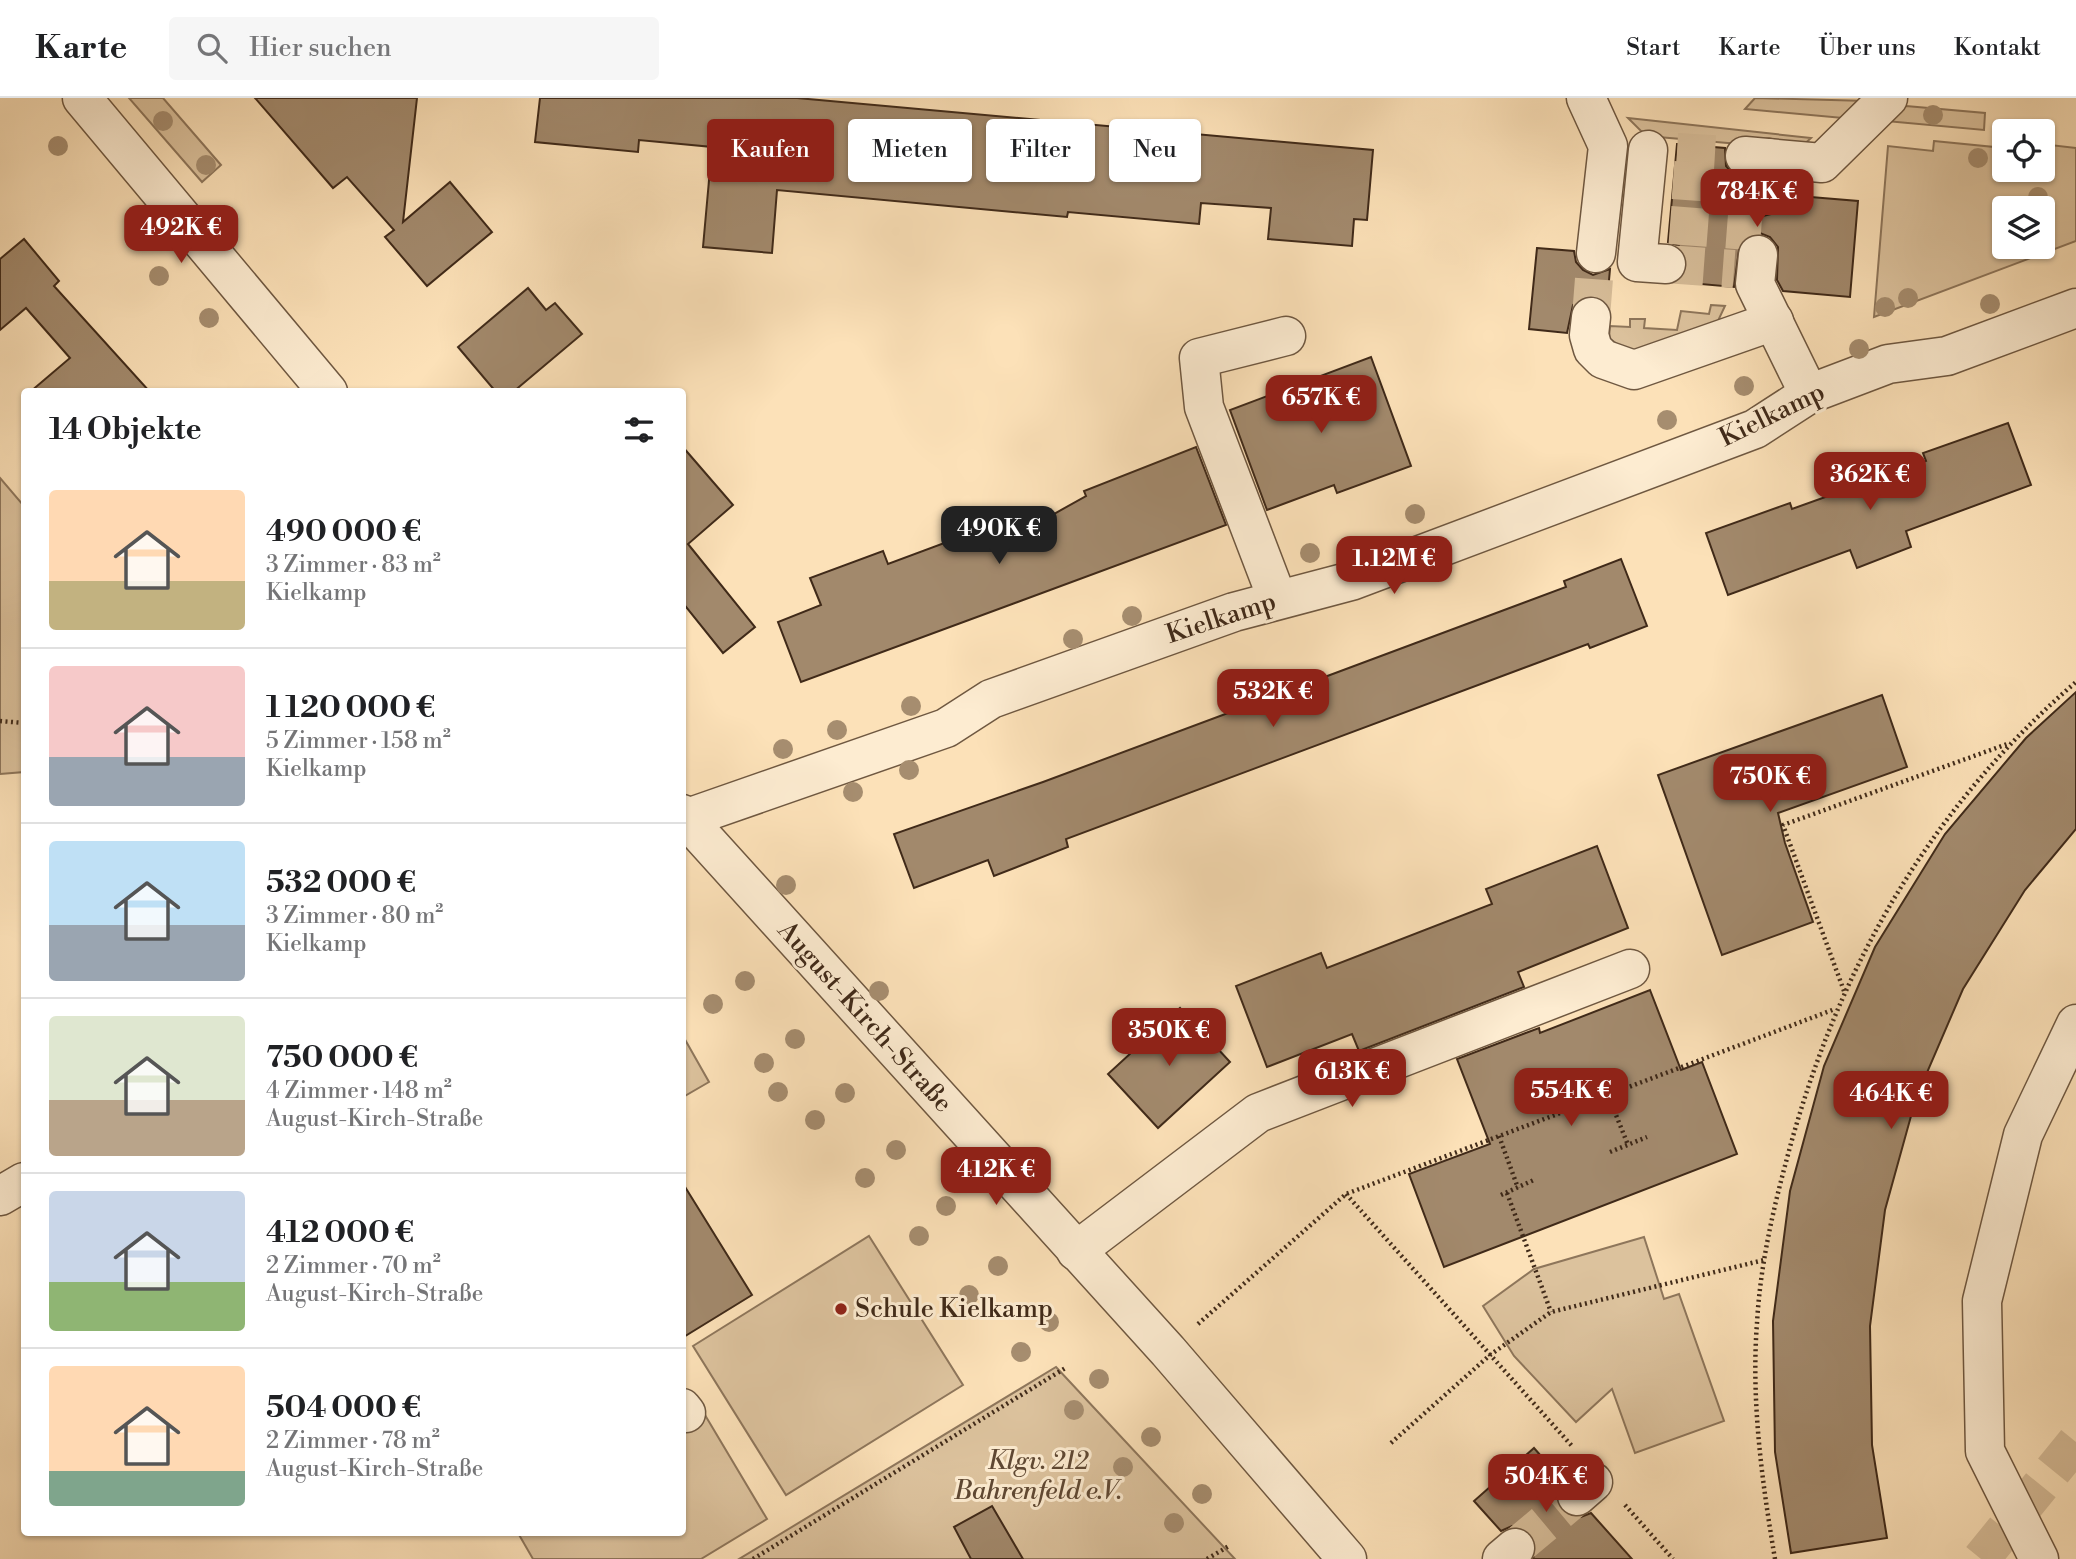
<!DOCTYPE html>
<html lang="de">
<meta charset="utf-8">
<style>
:root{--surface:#fff;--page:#f6f6f6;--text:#202124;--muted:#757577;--line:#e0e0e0;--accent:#8f2418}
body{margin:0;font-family:"Libre Bodoni",serif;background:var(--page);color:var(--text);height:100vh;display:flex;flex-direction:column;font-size:26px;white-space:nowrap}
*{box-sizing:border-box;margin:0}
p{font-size:23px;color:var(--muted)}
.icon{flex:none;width:38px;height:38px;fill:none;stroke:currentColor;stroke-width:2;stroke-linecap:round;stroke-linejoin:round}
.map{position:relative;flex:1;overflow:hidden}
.panel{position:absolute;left:21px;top:290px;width:665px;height:1148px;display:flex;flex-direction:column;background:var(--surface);border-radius:7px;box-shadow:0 2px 5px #0004}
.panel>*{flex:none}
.guide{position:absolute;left:707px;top:21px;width:665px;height:63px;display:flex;gap:14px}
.fabs{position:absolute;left:1992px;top:21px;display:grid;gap:14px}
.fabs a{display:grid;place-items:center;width:63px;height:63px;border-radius:7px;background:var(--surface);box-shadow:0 2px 5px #0004;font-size:35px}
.price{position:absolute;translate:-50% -60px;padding:0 16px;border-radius:14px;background:var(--accent);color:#fff;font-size:23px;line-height:46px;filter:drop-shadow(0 2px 4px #0008)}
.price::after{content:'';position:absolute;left:50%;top:42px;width:21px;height:16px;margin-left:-10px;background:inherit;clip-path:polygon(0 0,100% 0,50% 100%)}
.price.current{background:#222;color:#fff}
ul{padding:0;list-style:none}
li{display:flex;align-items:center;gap:21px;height:175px;padding:0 28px}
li+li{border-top:2px solid var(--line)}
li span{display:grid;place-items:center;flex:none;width:196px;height:140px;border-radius:7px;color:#555}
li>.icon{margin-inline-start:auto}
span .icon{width:84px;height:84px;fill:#fffc;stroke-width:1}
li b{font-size:30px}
h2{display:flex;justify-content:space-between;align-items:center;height:84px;padding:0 28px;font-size:30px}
.chip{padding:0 24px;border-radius:7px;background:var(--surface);box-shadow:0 2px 5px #0004;font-size:24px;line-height:63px}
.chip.current{background:var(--accent);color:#fff}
header{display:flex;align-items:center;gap:42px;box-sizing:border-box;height:98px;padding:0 35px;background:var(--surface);border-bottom:2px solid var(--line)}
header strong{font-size:33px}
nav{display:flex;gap:38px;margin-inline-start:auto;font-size:24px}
.search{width:490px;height:63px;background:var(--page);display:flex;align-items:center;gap:18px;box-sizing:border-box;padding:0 24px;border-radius:7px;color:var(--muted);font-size:26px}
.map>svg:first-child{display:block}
.green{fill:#dcc29d;stroke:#8e765b;stroke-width:2;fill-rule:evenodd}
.building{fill:#a2896c;stroke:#402a19;stroke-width:2}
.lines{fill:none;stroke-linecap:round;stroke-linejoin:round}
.minor-tunnel{stroke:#d6bc98;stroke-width:38;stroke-dasharray:38 19;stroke-linecap:butt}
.minor-casing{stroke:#6f5841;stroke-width:41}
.path{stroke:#402a19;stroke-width:4.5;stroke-dasharray:2 3.5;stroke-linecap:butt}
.minor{stroke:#fdecd1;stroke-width:38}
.tree{fill:#a68d6f}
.poi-dot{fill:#8f2418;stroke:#fdecd1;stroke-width:2.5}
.labels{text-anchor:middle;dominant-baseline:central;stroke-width:6;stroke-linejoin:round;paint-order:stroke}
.street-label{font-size:26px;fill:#402a19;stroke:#fdecd1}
.poi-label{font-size:26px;fill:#402a19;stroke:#fdecd1;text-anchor:start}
.park-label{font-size:26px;font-style:italic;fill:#5f4833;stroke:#fdecd1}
</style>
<header>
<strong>Karte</strong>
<div class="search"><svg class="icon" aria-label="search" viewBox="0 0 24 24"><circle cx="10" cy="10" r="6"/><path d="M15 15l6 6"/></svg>Hier suchen</div>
<nav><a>Start</a><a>Karte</a><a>Über uns</a><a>Kontakt</a></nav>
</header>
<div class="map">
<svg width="2076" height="1461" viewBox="0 0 2076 1461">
<rect width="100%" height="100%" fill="#fce1b8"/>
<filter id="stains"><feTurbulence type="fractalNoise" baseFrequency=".00286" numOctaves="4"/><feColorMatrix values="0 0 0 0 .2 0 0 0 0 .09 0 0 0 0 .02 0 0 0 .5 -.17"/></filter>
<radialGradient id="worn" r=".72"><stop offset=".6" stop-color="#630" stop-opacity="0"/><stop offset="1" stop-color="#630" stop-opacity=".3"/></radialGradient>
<!-- green -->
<g class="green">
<path d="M129,0H163L221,67L202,84Z"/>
<path d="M1755,0L1867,3L1843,20L1745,11Z"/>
<path d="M1906,8L1985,15L1984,32L1886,23Z"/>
<path d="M1628,20L1811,40L1799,51L1658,39L1641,33Z"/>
<path d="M1934,43L2004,50V72H2042V46L2076,50V143L1874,219L1888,48L1933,53ZM2004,110H2042V149H2004Z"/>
<path d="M1711,207L1725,208L1717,225L1634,259L1609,240L1610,228L1630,229V221H1645L1644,230L1677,232L1681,213L1709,216Z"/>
<path d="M0,380L24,408V674L0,676Z"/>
<path d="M683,938L709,984L683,999H682Z"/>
<path d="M869,1138L963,1287L786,1397L693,1248Z"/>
<path d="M1644,1139L1664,1201L1679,1196L1724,1323L1635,1355L1612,1291L1576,1324L1514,1258L1483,1208L1534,1171Z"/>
<path d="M1056,1269L1235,1461H739Z"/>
<path d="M702,1312L767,1421L701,1461H533L518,1435H682L683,1324Z"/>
</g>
<!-- building -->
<g class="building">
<path d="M255,0H417L403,124L450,84L492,134L427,188L385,139L394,132L347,79L333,90Z"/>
<path d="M540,0H797L1373,52L1367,122L1354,121L1352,148L1268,141L1271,110L1201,105L1199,126L1068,114L1067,119L777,92L772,155L703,149L712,49L639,42L638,54L535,44Z"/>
<path d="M1677,46L1725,50L1726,68L1733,76L1743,80L1742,94L1746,106L1753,114L1763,118L1775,115L1783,108L1787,97L1858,103L1850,199L1783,193L1777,182L1778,149L1770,139L1760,135L1748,137L1740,145L1734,189L1678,184L1684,178L1688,167L1685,156L1679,148L1668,144Z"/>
<path d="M24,141L59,183L54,188L150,294H30L70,260L26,210L0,232V161Z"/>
<path d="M1537,150L1574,153L1576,164L1583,172L1593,177L1610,171L1607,205L1594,197L1582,199L1573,207L1567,235L1529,231Z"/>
<path d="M528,190L546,212L555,205L582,236L513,294H496L458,249Z"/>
<path d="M1371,259L1411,368L1337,395L1334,387L1267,412L1230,312Z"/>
<path d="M2008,325L2031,387L1906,433L1911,449L1857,470L1850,452L1728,497L1706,435L1790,405L1792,411L1926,363L1923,355Z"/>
<path d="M682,348L733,407L688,446L755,529L723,555L682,504Z"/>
<path d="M1196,349L1226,427L801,584L778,524L821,507L810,480L883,453L888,466L963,438L967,450L1045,421L1086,398L1084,393Z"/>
<path d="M1621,461L1647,528L1590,550L1588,546L1066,741L1068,749L994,778L988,762L914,790L894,736L1043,684L1566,489L1564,483Z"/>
<path d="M2076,594V731L2025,792L1963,891L1916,1000L1885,1112L1870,1228L1872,1347L1887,1440L1791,1455L1775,1354L1773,1223L1790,1093L1824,968L1875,849L1945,736L2026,640Z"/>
<path d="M1882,597L1907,669L1778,715L1785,745L1813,824L1722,857L1658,677Z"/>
<path d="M1597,748L1628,830L1518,874L1524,889L1359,953L1352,936L1267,969L1236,888L1321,855L1327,870L1492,806L1486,791Z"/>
<path d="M1650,892L1681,972L1702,964L1737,1056L1444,1169L1409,1076L1490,1046L1457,961L1539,930L1540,935Z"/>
<path d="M1180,910L1230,964L1158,1030L1108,976Z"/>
<path d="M682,1084L752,1197L682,1240Z"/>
<path d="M1534,1350L1562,1382L1557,1390L1556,1402L1561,1413L1569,1418L1581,1419L1591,1415L1632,1461H1533L1537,1447L1531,1435L1522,1429L1512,1428L1501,1433L1474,1403Z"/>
<path d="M992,1408L1023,1461H971L954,1429Z"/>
</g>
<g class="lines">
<!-- minor-tunnel -->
<g class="minor-tunnel">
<path d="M1677,54L1745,58"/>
<path d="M1673,82L1743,87"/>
<path d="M1670,127L1761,134"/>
<path d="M1666,166L1734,171"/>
<path d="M1591,219L1596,155"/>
<path d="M1515,1450L1577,1398"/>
<path d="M1981,1461L2076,1344"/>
</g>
<!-- minor casing -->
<g class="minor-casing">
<g id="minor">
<path d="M82,0L328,294"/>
<path d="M1586,0L1608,48L1596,155"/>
<path d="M1648,52L1637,164L1666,166"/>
<path d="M1745,58L1822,65L1888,0"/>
<path d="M1765,96L1768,60"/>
<path d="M1758,157L1755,186L1809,296"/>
<path d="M1591,219L1589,237L1593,251L1603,261L1634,272L1774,223"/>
<path d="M1277,500L1204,309L1199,260L1286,238"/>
<path d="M682,716L1168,1253L1347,1461"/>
<path d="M682,722L946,630L991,601L1234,514L1351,483L1755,331L1809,296L1888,266L1947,258L2076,210"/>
<path d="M0,1098L24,1084"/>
<path d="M1076,1153L1258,1015L1630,871"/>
<path d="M682,1310L686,1315"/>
<path d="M1577,1398L1593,1384"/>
<path d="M1502,1461L1515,1450"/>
<path d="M2039,1461L1985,1353L1982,1203L2023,1037L2076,926"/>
</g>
</g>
<!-- path -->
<g class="path">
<path d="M0,623L24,625"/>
<path d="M1844,893L1783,727L2010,645"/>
<path d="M1608,997L1628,1047"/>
<path d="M1499,1038L1518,1090"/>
<path d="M1610,1054L1647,1039"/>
<path d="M1507,1095L1551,1214"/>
<path d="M1346,1096L1572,1348"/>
<path d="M1501,1097L1536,1081"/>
<path d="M1198,1226L1346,1096L1835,911"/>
<path d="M1391,1345L1490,1257L1551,1214L1764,1162"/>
<path d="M1625,1407L1673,1461"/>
<path d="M753,1461L1067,1269"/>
<path d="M1207,1461L1229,1448"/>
<path d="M1775,1461C1762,1384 1751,1303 1757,1225C1760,1170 1772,1116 1786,1064C1835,876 1927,712 2076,584"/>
</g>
<!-- minor -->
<use href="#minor" class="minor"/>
</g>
<!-- trees -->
<g class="tree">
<circle cx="1933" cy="17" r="10"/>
<circle cx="163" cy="23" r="10"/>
<circle cx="58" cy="48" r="10"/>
<circle cx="1978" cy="60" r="10"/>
<circle cx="206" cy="67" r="10"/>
<circle cx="2038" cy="99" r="10"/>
<circle cx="159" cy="178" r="10"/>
<circle cx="1908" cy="200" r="10"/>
<circle cx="1990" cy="206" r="10"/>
<circle cx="1885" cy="209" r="10"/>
<circle cx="209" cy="220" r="10"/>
<circle cx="1859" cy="251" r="10"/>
<circle cx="1744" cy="288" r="10"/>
<circle cx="1667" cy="322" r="10"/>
<circle cx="1415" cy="416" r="10"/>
<circle cx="1310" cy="455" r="10"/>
<circle cx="1132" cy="518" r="10"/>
<circle cx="1073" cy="541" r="10"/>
<circle cx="911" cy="608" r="10"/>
<circle cx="837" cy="632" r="10"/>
<circle cx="783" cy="651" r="10"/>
<circle cx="909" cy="672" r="10"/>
<circle cx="853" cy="694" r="10"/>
<circle cx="786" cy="787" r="10"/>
<circle cx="745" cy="883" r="10"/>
<circle cx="879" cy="893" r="10"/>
<circle cx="713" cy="906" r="10"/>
<circle cx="795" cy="941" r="10"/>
<circle cx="764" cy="965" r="10"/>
<circle cx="778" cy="994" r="10"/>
<circle cx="845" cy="995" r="10"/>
<circle cx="815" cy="1022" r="10"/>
<circle cx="896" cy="1052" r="10"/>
<circle cx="865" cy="1080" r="10"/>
<circle cx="946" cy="1108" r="10"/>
<circle cx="919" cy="1138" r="10"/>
<circle cx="998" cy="1168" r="10"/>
<circle cx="969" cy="1197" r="10"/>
<circle cx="1049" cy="1224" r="10"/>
<circle cx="1021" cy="1254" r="10"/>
<circle cx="1099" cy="1281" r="10"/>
<circle cx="1074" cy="1312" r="10"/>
<circle cx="1151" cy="1339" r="10"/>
<circle cx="1123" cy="1369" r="10"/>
<circle cx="1202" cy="1396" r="10"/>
<circle cx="1174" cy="1425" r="10"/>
</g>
<!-- markers -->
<circle class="poi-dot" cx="841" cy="1211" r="7"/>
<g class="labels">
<!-- street labels -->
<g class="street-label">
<text transform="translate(1772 317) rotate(-26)">Kielkamp</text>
<text transform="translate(1221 520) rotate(-18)">Kielkamp</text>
<text transform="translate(865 919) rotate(48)">August-Kirch-Straße</text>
</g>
<!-- poi labels -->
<g class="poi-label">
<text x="855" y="1211">Schule Kielkamp</text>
</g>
<!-- park labels -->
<g class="park-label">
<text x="1038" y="1363">Klgv. 212<tspan x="1038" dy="30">Bahrenfeld e.V.</tspan></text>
</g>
</g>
<rect width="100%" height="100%" filter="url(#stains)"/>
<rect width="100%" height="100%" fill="url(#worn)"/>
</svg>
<div class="fabs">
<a><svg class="icon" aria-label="locate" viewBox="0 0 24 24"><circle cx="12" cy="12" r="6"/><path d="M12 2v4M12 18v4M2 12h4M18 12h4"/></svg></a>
<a><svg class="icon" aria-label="layers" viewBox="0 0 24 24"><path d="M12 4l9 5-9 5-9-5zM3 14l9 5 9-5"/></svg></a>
</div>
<b class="price" style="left:1757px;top:131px">784K €</b>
<b class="price" style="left:181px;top:167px">492K €</b>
<b class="price" style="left:1321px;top:337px">657K €</b>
<b class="price" style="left:1870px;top:414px">362K €</b>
<b class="price current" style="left:999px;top:468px">490K €</b>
<b class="price" style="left:1394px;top:498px">1.12M €</b>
<b class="price" style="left:1273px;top:631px">532K €</b>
<b class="price" style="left:1770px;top:716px">750K €</b>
<b class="price" style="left:1169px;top:970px">350K €</b>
<b class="price" style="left:1352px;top:1011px">613K €</b>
<b class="price" style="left:1571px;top:1030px">554K €</b>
<b class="price" style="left:1891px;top:1033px">464K €</b>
<b class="price" style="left:996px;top:1109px">412K €</b>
<b class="price" style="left:1546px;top:1416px">504K €</b>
<div class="guide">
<a class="chip current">Kaufen</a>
<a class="chip">Mieten</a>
<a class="chip">Filter</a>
<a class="chip">Neu</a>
</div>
<section class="panel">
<h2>14 Objekte<svg class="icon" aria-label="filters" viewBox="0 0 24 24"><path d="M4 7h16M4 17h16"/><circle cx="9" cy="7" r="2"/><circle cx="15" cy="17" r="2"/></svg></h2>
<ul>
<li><span style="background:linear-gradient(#ffd9b3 65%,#c2b280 0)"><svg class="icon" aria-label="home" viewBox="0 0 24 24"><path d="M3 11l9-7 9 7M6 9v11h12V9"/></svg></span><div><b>490 000 €</b><p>3 Zimmer · 83 m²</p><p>Kielkamp</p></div></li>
<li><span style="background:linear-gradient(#f6c9c9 65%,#9aa5b1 0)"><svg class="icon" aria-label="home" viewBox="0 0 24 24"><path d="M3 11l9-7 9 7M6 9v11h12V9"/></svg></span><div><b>1 120 000 €</b><p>5 Zimmer · 158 m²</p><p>Kielkamp</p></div></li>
<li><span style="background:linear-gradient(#bfe0f5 60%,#9aa5b1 0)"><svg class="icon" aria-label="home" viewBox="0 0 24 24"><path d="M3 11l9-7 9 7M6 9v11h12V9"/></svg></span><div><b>532 000 €</b><p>3 Zimmer · 80 m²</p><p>Kielkamp</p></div></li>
<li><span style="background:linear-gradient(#dfe7d0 60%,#b9a48a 0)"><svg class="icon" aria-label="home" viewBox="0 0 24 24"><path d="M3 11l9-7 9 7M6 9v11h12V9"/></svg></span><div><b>750 000 €</b><p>4 Zimmer · 148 m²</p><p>August-Kirch-Straße</p></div></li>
<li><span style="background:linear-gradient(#c9d6e8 65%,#8fb573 0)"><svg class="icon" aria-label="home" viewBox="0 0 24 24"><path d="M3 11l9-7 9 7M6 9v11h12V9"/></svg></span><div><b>412 000 €</b><p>2 Zimmer · 70 m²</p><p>August-Kirch-Straße</p></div></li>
<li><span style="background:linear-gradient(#ffd9b3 75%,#7fa58c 0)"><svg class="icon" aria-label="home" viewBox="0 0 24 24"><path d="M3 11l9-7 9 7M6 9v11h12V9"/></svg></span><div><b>504 000 €</b><p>2 Zimmer · 78 m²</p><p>August-Kirch-Straße</p></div></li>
</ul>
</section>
</div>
